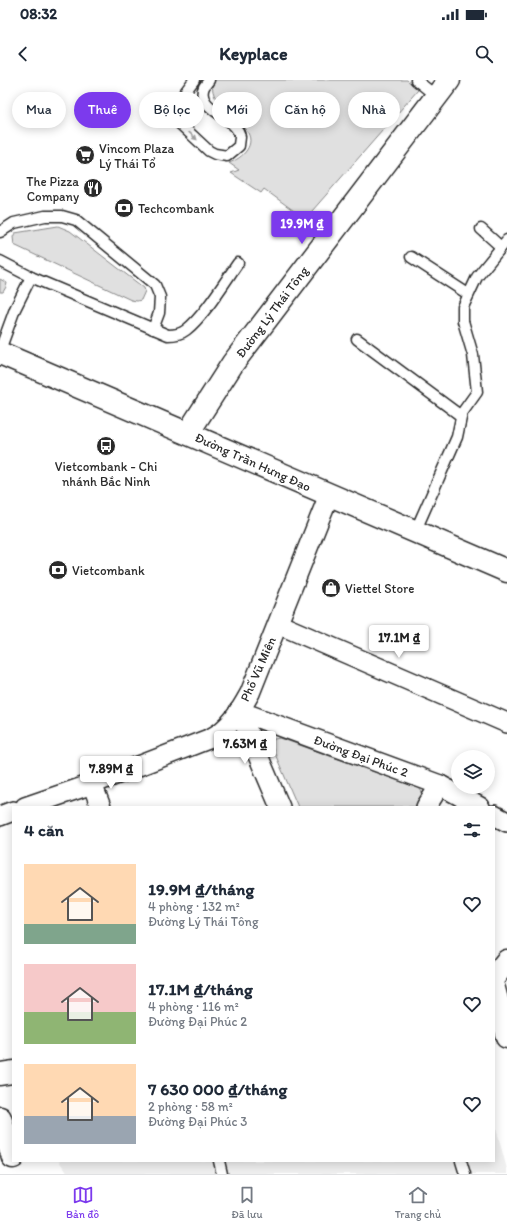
<!DOCTYPE html>
<html lang="vi">
<meta charset="utf-8">
<style>
:root{--surface:#fff;--page:#f2f2f3;--text:#1f2937;--muted:#747a83;--line:#e0e1e3;--accent:#7c3aed}
body{margin:0;font-family:Itim,sans-serif;background:var(--page);color:var(--text);height:100vh;display:flex;flex-direction:column;font-size:15px;white-space:nowrap}
*{box-sizing:border-box;margin:0}
p{font-size:13px;color:var(--muted)}
.icon{flex:none;width:22px;height:22px;fill:none;stroke:currentColor;stroke-width:2;stroke-linecap:round;stroke-linejoin:round}
.map{position:relative;flex:1;overflow:hidden}
.details{position:absolute;left:12px;top:726px;width:483px;height:356px;display:flex;flex-direction:column;background:var(--surface);border-radius:0px;box-shadow:0 2px 10px #0003}
.details>*{flex:none}
.top-card{position:absolute;left:12px;top:12px;width:483px;height:36px;display:flex;gap:8px}
.buttons{position:absolute;left:451px;top:670px;display:grid;gap:8px}
.buttons a{display:grid;place-items:center;width:44px;height:44px;border-radius:50%;background:var(--surface);box-shadow:0 2px 10px #0003;font-size:20px}
.price{position:absolute;translate:-50% -34px;padding:0 9px;border-radius:4px;background:#fff;color:#222;font-size:13px;line-height:26px;filter:drop-shadow(0 1px 2px #0008)}
.price::after{content:'';position:absolute;left:50%;top:24px;width:12px;height:9px;margin-left:-6px;background:inherit;clip-path:polygon(0 0,100% 0,50% 100%)}
.price.on{background:var(--accent);color:#fff}
ul{padding:0;list-style:none}
li{display:flex;align-items:center;gap:12px;height:100px;padding:0 12px}
li span{display:grid;place-items:center;flex:none;width:112px;height:80px;border-radius:0px;color:#555}
li>.icon{margin-inline-start:auto}
span .icon{width:48px;height:48px;fill:#fffc;stroke-width:1}
li b{font-size:17px}
h2{display:flex;justify-content:space-between;align-items:center;height:48px;padding:0 12px;font-size:17px}
.tag{padding:0 14px;border-radius:18px;background:var(--surface);box-shadow:0 2px 10px #0003;font-size:14px;line-height:36px}
.tag.on{background:var(--accent);color:#fff}
.status{display:flex;justify-content:space-between;align-items:center;height:28px;padding:0 20px;background:var(--surface);direction:ltr}
.status svg{height:11px;fill:currentColor}
header{display:flex;justify-content:space-between;align-items:center;height:52px;padding:0 12px;background:var(--surface);font-size:18px;font-weight:700}
.tab-bar{display:flex;justify-content:space-around;align-items:center;height:56px;border-top:1px solid var(--line);background:var(--surface);font-size:11px;color:var(--muted)}
.tab-bar a{display:grid;justify-items:center;gap:2px}
.tab-bar .on{color:var(--accent)}
.map>svg:first-child{display:block}
.built{fill:#efefef}
.green{fill:#e0e0e0;stroke:#868686}
.lines{fill:none;stroke-linecap:round;stroke-linejoin:round}
.service-casing{stroke:#2b2b2b;stroke-width:13}
.minor-casing{stroke:#2b2b2b;stroke-width:22}
.tertiary-casing{stroke:#2b2b2b;stroke-width:25}
.secondary-casing{stroke:#2b2b2b;stroke-width:25}
.primary-casing{stroke:#2b2b2b;stroke-width:25}
.service{stroke:#fff;stroke-width:10}
.minor{stroke:#fff;stroke-width:19}
.tertiary{stroke:#fff;stroke-width:22}
.secondary{stroke:#fff;stroke-width:22}
.primary{stroke:#fff;stroke-width:22}
.oneway{fill:#a0a0a0}
.labels{text-anchor:middle;dominant-baseline:central;stroke-width:4;stroke-linejoin:round;paint-order:stroke}
.poi-label{font-size:13px;fill:#2b2b2b;stroke:#fff;text-anchor:start}
.street-label{font-size:13px;fill:#2b2b2b;stroke:#fff}
</style>
<div class="status"><b>08:32</b><svg viewBox="0 0 49 12"><path d="M0 12V9h3v3zM5 12V6h3v6zM10 12V3h3v9zM15 12V0h3v12zM26 1h20v11H26zM47 4h2v5h-2z"/></svg></div>
<header><svg class="icon" aria-label="back" viewBox="0 0 24 24"><path d="M15 5l-7 7 7 7"/></svg>Keyplace<svg class="icon" aria-label="search" viewBox="0 0 24 24"><circle cx="10" cy="10" r="6"/><path d="M15 15l6 6"/></svg></header>
<div class="map">
<svg width="507" height="1094" viewBox="0 0 507 1094">
<rect width="100%" height="100%" fill="#fff"/>
<filter id="ink" filterUnits="userSpaceOnUse"><feTurbulence type="fractalNoise" baseFrequency=".025" numOctaves="2"/><feDisplacementMap in="SourceGraphic" scale="8" xChannelSelector="R" yChannelSelector="G"/><feConvolveMatrix kernelMatrix="1 2 1 2 8 2 1 2 1" color-interpolation-filters="sRGB"/></filter>
<g filter="url(#ink)">
<!-- built -->
<path class="built" d="M494,1041L507,1089V1094H68L59,1081H494Z"/>
<!-- green -->
<g class="green">
<path d="M213,0H407L418,10L305,139L264,109L261,113L231,93L239,90L229,83C243,78 257,64 246,50C232,37 208,21 213,0Z"/>
<path d="M58,146L70,151L144,208L145,211L141,220L137,221L131,220L14,165L13,157L15,153Z"/>
<path d="M0,199L7,203L6,207L3,212H0Z"/>
<path d="M280,658L419,708L422,712V720L415,727H298L272,667L271,663L274,659Z"/>
</g>
<g class="lines">
<!-- service casing -->
<g class="service-casing">
<g id="service">
<path d="M194,0L180,19L177,31L178,38L179,43L209,71L215,74L227,76L239,66C239,63 240,59 240,57C238,37 194,29 204,7C205,5 208,2 209,0"/>
<path d="M416,0L436,16"/>
<path d="M481,149L501,167"/>
<path d="M0,152L14,143L45,136H62L76,140L155,205L160,217L159,233L153,249"/>
<path d="M411,177L468,214"/>
<path d="M0,181L31,197L168,255C174,255 181,254 186,250C204,236 224,203 238,183"/>
<path d="M357,259L461,336"/>
<path d="M0,270L15,229L31,197"/>
<path d="M415,452L457,357L462,333L477,312L473,275L463,241V227L477,197L507,160"/>
<path d="M219,1081L222,1094"/>
<path d="M461,1081L465,1094"/>
</g>
</g>
<!-- minor casing -->
<g class="minor-casing">
<g id="minor">
<path d="M278,544L507,643"/>
<path d="M239,631L440,705L480,727"/>
<path d="M239,631L280,727"/>
<path d="M92,704L101,727"/>
<path d="M25,727L92,704L211,658C230,649 240,631 250,613L329,415"/>
<path d="M426,727L440,705"/>
<path d="M494,735L507,742"/>
<path d="M0,736L13,731"/>
</g>
</g>
<!-- tertiary casing -->
<g class="tertiary-casing">
<g id="tertiary">
<path d="M188,353L233,283L449,0"/>
<path d="M494,897L507,881"/>
<path d="M494,909L507,957"/>
<path d="M0,994L13,992"/>
</g>
</g>
<!-- secondary casing -->
<g class="secondary-casing">
<path id="secondary" d="M0,1038L13,1077"/>
</g>
<!-- primary casing -->
<g class="primary-casing">
<path id="primary" d="M0,273L507,491"/>
</g>
<!-- service -->
<use href="#service" class="service"/>
<!-- minor -->
<use href="#minor" class="minor"/>
<!-- tertiary -->
<use href="#tertiary" class="tertiary"/>
<!-- secondary -->
<use href="#secondary" class="secondary"/>
<!-- primary -->
<use href="#primary" class="primary"/>
</g>
<!-- one-way arrows -->
<defs><path id="oneway-solid" d="M-6-.8H1V-3.2L6.5 0L1 3.2V.8H-6Z"/></defs>
<use class="oneway" href="#oneway-solid" transform="translate(193 56) rotate(43)"/>
</g>
<!-- icons -->
<defs>
<g id="supermarket-disc" transform="scale(1)"><circle r="9.5" fill="#2b2b2b" stroke="#fff"/><path d="M-6-5.5h2.5l.6 2H6L4.5 2H-2.5L-4.4-4H-6ZM-1.5 3.2a1.3 1.3 0 1 0 .1 0ZM3 3.2a1.3 1.3 0 1 0 .1 0Z" fill="#fff"/></g>
<g id="restaurant-disc" transform="scale(1)"><circle r="9.5" fill="#2b2b2b" stroke="#fff"/><path d="M-5-6h1v4h1v-4h1v4h1v-4h1v5L-1.5 .5V6h-2V.5L-5-1ZM5-6V6H3V1.5H1.5Q1.5-4 5-6Z" fill="#fff"/></g>
<g id="bank-disc" transform="scale(1)"><circle r="9.5" fill="#2b2b2b" stroke="#fff"/><path d="M-6-4H6V4H-6ZM0-2.3a2.3 2.3 0 1 0 0 4.6a2.3 2.3 0 1 0 0-4.6Z" fill="#fff"/></g>
<g id="bus-disc" transform="scale(1)"><circle r="9.5" fill="#2b2b2b" stroke="#fff"/><path d="M-5-6H5V4H4V6H2V4H-2V6H-4V4H-5ZM-3.5-4V0h7V-4ZM-3.5 1.2v1.5H-2V1.2ZM2 1.2v1.5H3.5V1.2Z" fill="#fff"/></g>
<g id="shop-disc" transform="scale(1)"><circle r="9.5" fill="#2b2b2b" stroke="#fff"/><path d="M-5-2.5h2.3a2.7 3.5 0 0 1 5.4 0H5L5.5 6h-11ZM-1.5-2.5h3a1.5 2.3 0 0 0-3 0Z" fill="#fff"/></g>
</defs>
<g fill-rule="evenodd">
<use href="#supermarket-disc" x="85" y="75"/>
<use href="#restaurant-disc" x="93" y="108"/>
<use href="#bank-disc" x="124" y="128"/>
<use href="#bus-disc" x="106" y="366"/>
<use href="#bank-disc" x="58" y="490"/>
<use href="#shop-disc" x="331" y="508"/>
</g>
<g class="labels">
<!-- poi labels -->
<g class="poi-label">
<text x="99" y="68">Vincom Plaza<tspan x="99" dy="15">Lý Thái Tổ</tspan></text>
<text x="79" y="101" text-anchor="end">The Pizza<tspan x="79" dy="15">Company</tspan></text>
<text x="138" y="128">Techcombank</text>
<text x="106" y="386" text-anchor="middle">Vietcombank - Chi<tspan x="106" dy="15">nhánh Bắc Ninh</tspan></text>
<text x="72" y="490">Vietcombank</text>
<text x="345" y="508">Viettel Store</text>
</g>
<!-- street labels -->
<g class="street-label">
<text transform="translate(272 232) rotate(-53)">Đường Lý Thái Tông</text>
<text transform="translate(253 382) rotate(24)">Đường Trần Hưng Đạo</text>
<text transform="translate(258 589) rotate(-66)">Phố Vũ Miên</text>
<text transform="translate(361 676) rotate(20)">Đường Đại Phúc 2</text>
</g>
</g>
</svg>
<div class="buttons">
<a><svg class="icon" aria-label="layers" viewBox="0 0 24 24"><path d="M12 4l9 5-9 5-9-5zM3 14l9 5 9-5"/></svg></a>
</div>
<b class="price on" style="left:302px;top:165px">19.9M ₫</b>
<b class="price" style="left:399px;top:579px">17.1M ₫</b>
<b class="price" style="left:245px;top:685px">7.63M ₫</b>
<b class="price" style="left:111px;top:710px">7.89M ₫</b>
<div class="top-card">
<a class="tag">Mua</a>
<a class="tag on">Thuê</a>
<a class="tag">Bộ lọc</a>
<a class="tag">Mới</a>
<a class="tag">Căn hộ</a>
<a class="tag">Nhà</a>
</div>
<section class="details">
<h2>4 căn<svg class="icon" aria-label="filters" viewBox="0 0 24 24"><path d="M4 7h16M4 17h16"/><circle cx="9" cy="7" r="2"/><circle cx="15" cy="17" r="2"/></svg></h2>
<ul>
<li><span style="background:linear-gradient(#ffd9b3 75%,#7fa58c 0)"><svg class="icon" aria-label="home" viewBox="0 0 24 24"><path d="M3 11l9-7 9 7M6 9v11h12V9"/></svg></span><div><b>19.9M ₫/tháng</b><p>4 phòng · 132 m²</p><p>Đường Lý Thái Tông</p></div><svg class="icon" aria-label="heart" viewBox="0 0 24 24"><path d="M12 20l-8-8c-3-5 5-10 8-4 3-6 11-1 8 4z"/></svg></li>
<li><span style="background:linear-gradient(#f6c9c9 60%,#8fb573 0)"><svg class="icon" aria-label="home" viewBox="0 0 24 24"><path d="M3 11l9-7 9 7M6 9v11h12V9"/></svg></span><div><b>17.1M ₫/tháng</b><p>4 phòng · 116 m²</p><p>Đường Đại Phúc 2</p></div><svg class="icon" aria-label="heart" viewBox="0 0 24 24"><path d="M12 20l-8-8c-3-5 5-10 8-4 3-6 11-1 8 4z"/></svg></li>
<li><span style="background:linear-gradient(#ffd9b3 65%,#9aa5b1 0)"><svg class="icon" aria-label="home" viewBox="0 0 24 24"><path d="M3 11l9-7 9 7M6 9v11h12V9"/></svg></span><div><b>7 630 000 ₫/tháng</b><p>2 phòng · 58 m²</p><p>Đường Đại Phúc 3</p></div><svg class="icon" aria-label="heart" viewBox="0 0 24 24"><path d="M12 20l-8-8c-3-5 5-10 8-4 3-6 11-1 8 4z"/></svg></li>
</ul>
</section>
</div>
<nav class="tab-bar">
<a class="on"><svg class="icon" aria-label="map" viewBox="0 0 24 24"><path d="M3 6l6-2 6 2 6-2v14l-6 2-6-2-6 2zM9 4v14M15 6v14"/></svg>Bản đồ</a>
<a><svg class="icon" aria-label="saved" viewBox="0 0 24 24"><path d="M7 4h10v16l-5-4-5 4z"/></svg>Đã lưu</a>
<a><svg class="icon" aria-label="home" viewBox="0 0 24 24"><path d="M3 11l9-7 9 7M6 9v11h12V9"/></svg>Trang chủ</a>
</nav>
